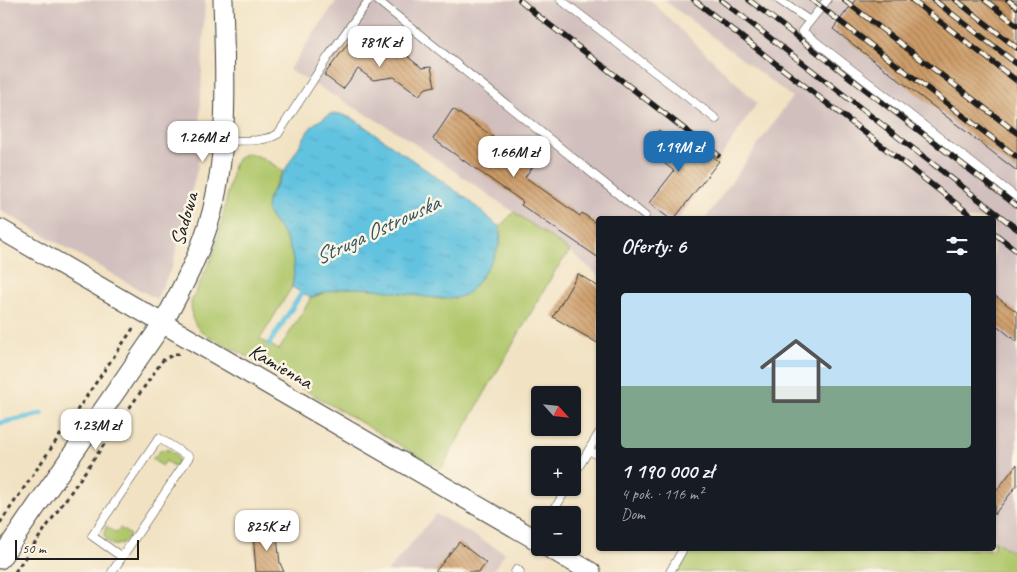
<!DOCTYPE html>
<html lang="pl">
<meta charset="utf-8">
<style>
:root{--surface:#171b24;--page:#242831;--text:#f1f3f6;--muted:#9ea1a6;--line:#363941;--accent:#1f6fb2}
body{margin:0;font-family:Caveat,sans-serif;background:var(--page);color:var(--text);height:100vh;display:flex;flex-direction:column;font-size:19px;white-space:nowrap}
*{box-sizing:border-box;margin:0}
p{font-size:16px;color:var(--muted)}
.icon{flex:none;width:28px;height:28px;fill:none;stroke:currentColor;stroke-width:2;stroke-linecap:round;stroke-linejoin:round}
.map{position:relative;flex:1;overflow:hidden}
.sheet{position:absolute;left:596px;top:216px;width:400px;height:335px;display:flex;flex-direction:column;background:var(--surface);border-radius:5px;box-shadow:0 1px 4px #0004}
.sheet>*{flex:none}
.needle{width:32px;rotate:117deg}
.controls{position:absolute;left:531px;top:386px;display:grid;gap:10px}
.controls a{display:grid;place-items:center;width:50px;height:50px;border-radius:5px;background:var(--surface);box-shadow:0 1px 4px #0004;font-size:25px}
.scale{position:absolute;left:15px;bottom:12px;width:124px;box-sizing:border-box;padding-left:5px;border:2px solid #1c1c1c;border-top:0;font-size:14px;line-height:18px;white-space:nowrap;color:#1c1c1c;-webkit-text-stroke:4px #fcf5e5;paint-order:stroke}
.price{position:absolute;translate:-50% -42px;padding:0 11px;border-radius:10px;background:#fff;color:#222;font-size:16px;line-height:32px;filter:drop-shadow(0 1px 2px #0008)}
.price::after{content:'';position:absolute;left:50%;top:30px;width:15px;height:11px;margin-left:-8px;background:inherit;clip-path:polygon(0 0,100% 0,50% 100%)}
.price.current{background:var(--accent);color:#fff}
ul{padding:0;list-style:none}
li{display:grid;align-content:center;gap:10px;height:265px;padding:0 25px}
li+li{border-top:1px solid var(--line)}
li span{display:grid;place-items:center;height:155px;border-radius:5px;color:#555}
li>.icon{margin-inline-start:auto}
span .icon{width:90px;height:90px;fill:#fffc;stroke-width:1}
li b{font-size:21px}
h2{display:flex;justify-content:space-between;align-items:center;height:60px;padding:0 25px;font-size:21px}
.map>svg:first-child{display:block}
.industrial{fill:#d1bfbd}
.grass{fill:#b0c76c;stroke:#667244}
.water{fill:url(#water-ripples);stroke:#3f707e}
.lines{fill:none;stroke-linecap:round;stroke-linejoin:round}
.stream{stroke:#62c3e0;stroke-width:5}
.building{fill:url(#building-back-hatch)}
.service-casing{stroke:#3c3a35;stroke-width:9}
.tertiary-casing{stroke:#3c3a35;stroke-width:21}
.path{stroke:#3c3a35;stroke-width:3;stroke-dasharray:4 4;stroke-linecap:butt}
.service{stroke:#fff;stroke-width:8}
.tertiary{stroke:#fff;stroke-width:19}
.rail-casing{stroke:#1c1c1c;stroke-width:5.5}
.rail{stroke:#fcf5e5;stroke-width:4;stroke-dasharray:11;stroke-linecap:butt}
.labels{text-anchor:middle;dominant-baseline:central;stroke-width:5;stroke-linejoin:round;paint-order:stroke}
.street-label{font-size:21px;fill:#1c1c1c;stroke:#fcf5e5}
.water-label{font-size:22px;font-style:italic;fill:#345661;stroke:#fcf5e5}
</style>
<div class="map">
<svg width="1017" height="572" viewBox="0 0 1017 572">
<defs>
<pattern id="water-ripples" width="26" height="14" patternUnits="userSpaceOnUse" patternTransform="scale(1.25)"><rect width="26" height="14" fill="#62c3e0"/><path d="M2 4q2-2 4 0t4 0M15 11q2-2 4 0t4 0" fill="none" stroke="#54a7c0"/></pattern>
<pattern id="building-back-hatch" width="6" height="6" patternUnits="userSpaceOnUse" patternTransform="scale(1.25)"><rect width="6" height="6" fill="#cd9c68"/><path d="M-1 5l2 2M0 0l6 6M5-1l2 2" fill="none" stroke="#a67e55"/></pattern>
</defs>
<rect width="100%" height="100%" fill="#fcf5e5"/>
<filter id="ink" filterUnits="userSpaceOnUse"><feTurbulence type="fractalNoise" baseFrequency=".02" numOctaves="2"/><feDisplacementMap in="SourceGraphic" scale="10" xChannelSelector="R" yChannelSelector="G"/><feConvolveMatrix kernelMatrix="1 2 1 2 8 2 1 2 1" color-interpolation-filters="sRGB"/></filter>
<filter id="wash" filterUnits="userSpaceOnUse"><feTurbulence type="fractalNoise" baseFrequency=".0096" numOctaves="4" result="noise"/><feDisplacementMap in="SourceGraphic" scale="20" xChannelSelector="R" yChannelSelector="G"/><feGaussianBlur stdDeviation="1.12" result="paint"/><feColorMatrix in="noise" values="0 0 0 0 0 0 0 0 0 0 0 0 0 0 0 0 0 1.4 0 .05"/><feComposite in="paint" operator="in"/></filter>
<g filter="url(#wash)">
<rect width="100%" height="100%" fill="#f1e2c3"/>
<!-- industrial -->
<g class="industrial">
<path d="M0,0H205L198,166L172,267L156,299L0,210Z"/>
<path d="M337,0H650L757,103L679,219H599V276L570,251L399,133L289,70Z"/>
<path d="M664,0H1017V555L994,539V219H705L792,97Z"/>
<path d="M436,514L505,553L492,572H387Z"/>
</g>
<!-- grass -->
<g class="grass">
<path d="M246,154C260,154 272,164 283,171L267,200C268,206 268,212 270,216C272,222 279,227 282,232C293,250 296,267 292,287L260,339L279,350L311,298L330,290L345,287L379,289L442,299L471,290L490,263L500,243L501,234L499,227L514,212L570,251L555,271L441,469L250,358L203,333L197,327L192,318L191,302L212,257L220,230L234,164L238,158Z"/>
<path d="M161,450C170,448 175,452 178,460L176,468L166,461L162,466L152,459Z"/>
<path d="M106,526L116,533L120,528L130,535C122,546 111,551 104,535Z"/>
<path d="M994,540L1017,555V572H678L692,549H994Z"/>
</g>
<!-- water -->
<path class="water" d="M330,114H340L354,119L466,198L499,227C503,242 496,254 488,266C482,275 474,290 464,295C453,301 438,298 427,297C386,292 350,279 311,298L292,287C296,267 293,248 281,231C273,220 265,215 267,201L308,131L314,124Z"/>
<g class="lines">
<!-- stream -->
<g class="stream">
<path d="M269,344L305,288"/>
<path d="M0,423L42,414"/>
</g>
</g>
<g id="blocks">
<!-- building -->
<g class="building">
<path d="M855,0H1017V171L833,29Z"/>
<path d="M350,41L367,55L391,51L394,47L398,50L407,49L409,58L422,68L431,67L435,86L426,88L419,95L394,77L373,80L358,69L343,89L324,75Z"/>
<path d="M453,109L534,165L525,177L580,216L582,213L599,225V258L521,205L523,202L433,139Z"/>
<path d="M659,130L688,153L695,144L719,161L674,219H670L649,203L674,171L645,148Z"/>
<path d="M578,274L599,287V344L553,317Z"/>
<path d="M994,295L1017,312V342L994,323Z"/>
<path d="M1017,464V485L994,515V494Z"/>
<path d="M276,530L280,563L284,572H256L253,532Z"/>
<path d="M459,542L486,563L479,572H435Z"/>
</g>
</g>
</g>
<g filter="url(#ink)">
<use href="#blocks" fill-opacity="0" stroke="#3c3a35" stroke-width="1"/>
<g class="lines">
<!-- service casing -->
<g class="service-casing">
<g id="service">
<path d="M377,0L645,216"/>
<path d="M561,0L716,119"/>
<path d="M779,0L810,21"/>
<path d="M827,0L802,31L1017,198"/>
<path d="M224,141C242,140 262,143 278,134L328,57L369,0"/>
<path d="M589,450L599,456"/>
<path d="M572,478L599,433"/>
<path d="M551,515L567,488"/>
<path d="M112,572L189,457L159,438L92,536L122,557"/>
<path d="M515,572L517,569L520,572"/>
<path d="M670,572L683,549"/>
</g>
</g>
<!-- tertiary casing -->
<g class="tertiary-casing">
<g id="tertiary">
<path d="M0,229L540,542"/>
<path d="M549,548L591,572"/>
<path d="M0,559L163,323C183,287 201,252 212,212C229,144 225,70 223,0"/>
</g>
</g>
<!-- path -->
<g class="path">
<path d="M0,523L134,327L133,326"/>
<path d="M15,572L163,360L175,354H179"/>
</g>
<!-- service -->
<use href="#service" class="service"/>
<!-- tertiary -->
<use href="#tertiary" class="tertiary"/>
<!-- rail casing -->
<g class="rail-casing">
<g id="rail">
<path d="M520,0L537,15L718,155"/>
<path d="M694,0L976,219"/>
<path d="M721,0L1017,229"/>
<path d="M749,0L1017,206"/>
<path d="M812,0L1017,157"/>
<path d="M844,0L1017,133"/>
<path d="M912,0L1017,81"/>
<path d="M934,0L1017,64"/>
<path d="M956,0L1017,48"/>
<path d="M985,0L1017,25"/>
<path d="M1008,0L1017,7"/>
<path d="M994,233L1017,251"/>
</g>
</g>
<!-- rail -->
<use href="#rail" class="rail"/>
</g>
</g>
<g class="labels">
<!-- street labels -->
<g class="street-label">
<text transform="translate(184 219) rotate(-74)">Sadowa</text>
<text transform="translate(281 366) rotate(30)">Kamienna</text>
</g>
<!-- water labels -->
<g class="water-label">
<text transform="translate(377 230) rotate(-25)">Struga Ostrowska</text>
</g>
</g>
</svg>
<div class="controls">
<a><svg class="needle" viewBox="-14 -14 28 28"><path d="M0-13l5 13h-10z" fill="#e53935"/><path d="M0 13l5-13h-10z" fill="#9ea1a6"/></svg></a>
<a>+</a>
<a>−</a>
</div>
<div class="scale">50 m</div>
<b class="price" style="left:380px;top:68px">781K zł</b>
<b class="price" style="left:203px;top:163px">1.26M zł</b>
<b class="price current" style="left:679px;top:173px">1.19M zł</b>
<b class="price" style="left:514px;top:178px">1.66M zł</b>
<b class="price" style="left:96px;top:451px">1.23M zł</b>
<b class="price" style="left:267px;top:552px">825K zł</b>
<section class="sheet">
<h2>Oferty: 6<svg class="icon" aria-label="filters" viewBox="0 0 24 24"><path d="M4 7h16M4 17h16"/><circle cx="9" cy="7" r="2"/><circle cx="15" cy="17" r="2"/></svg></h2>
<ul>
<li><span style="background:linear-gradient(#bfe0f5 60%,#7fa58c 0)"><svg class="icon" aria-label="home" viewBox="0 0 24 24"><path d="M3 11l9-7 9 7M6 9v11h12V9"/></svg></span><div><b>1 190 000 zł</b><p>4 pok. · 116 m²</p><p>Dom</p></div></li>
</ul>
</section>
</div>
